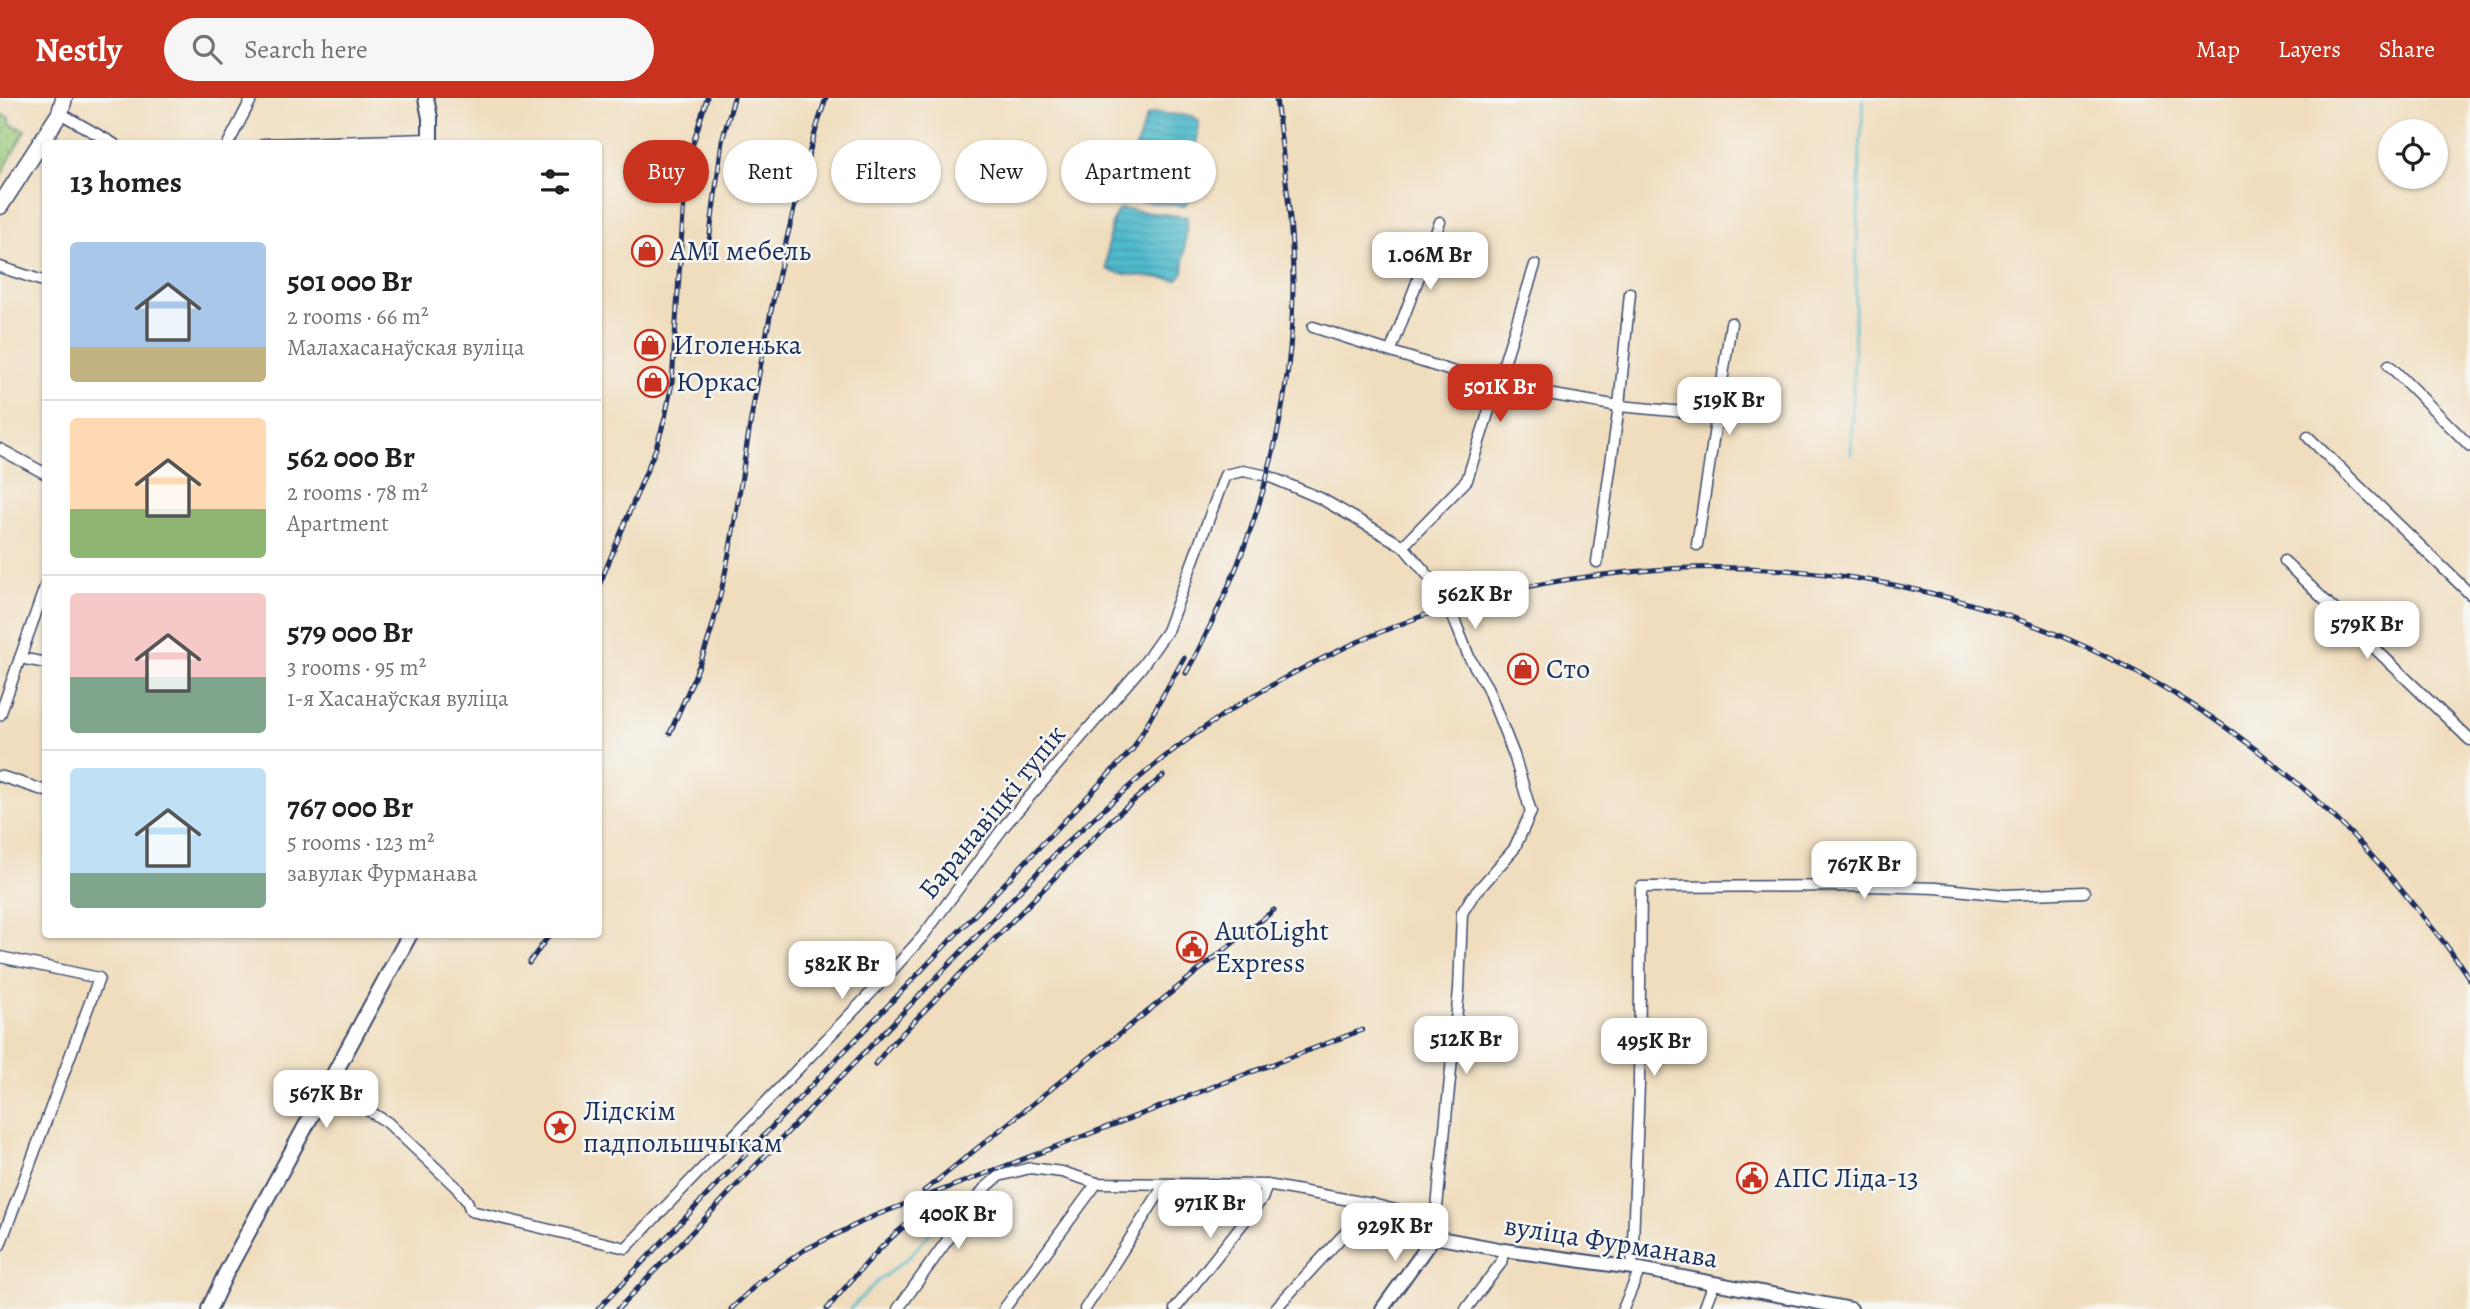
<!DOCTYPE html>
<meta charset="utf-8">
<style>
:root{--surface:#fff;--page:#f6f6f6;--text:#202124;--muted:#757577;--line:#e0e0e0;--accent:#c8321e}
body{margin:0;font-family:Alegreya,serif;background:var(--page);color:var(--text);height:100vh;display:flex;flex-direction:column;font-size:26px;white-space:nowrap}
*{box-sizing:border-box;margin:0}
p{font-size:23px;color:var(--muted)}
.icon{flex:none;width:38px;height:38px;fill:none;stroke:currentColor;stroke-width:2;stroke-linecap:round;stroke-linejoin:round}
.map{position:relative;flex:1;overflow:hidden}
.panel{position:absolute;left:42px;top:42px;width:560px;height:798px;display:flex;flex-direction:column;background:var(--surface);border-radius:7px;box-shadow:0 2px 5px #0004}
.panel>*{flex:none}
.banner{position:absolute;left:623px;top:42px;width:665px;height:63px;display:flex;gap:14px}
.tools{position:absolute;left:2378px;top:21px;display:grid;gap:14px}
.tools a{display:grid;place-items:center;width:70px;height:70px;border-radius:50%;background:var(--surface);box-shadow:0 2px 5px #0004;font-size:35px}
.price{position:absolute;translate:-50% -60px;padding:0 16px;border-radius:14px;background:#fff;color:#222;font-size:23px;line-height:46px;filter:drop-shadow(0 2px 4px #0008)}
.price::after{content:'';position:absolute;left:50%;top:42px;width:21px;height:16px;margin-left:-10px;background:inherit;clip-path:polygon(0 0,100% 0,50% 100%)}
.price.selected{background:var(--accent);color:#fff}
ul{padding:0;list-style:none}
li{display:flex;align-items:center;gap:21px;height:175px;padding:0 28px}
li+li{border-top:2px solid var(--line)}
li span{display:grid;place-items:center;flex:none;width:196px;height:140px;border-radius:7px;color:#555}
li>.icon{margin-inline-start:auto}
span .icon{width:84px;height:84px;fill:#fffc;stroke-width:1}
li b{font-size:30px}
h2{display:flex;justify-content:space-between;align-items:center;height:84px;padding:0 28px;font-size:30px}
.chip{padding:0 24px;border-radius:32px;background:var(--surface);box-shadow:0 2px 5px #0004;font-size:24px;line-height:63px}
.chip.selected{background:var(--accent);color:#fff}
header{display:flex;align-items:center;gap:42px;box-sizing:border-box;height:98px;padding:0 35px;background:var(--accent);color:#fff}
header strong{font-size:33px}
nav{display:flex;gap:38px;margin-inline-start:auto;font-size:24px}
.search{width:490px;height:63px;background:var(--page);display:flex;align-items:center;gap:18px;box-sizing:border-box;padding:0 24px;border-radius:38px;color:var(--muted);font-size:26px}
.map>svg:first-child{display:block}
.grass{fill:url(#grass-dots);stroke:#5a7c6c;stroke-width:2}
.water{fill:url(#water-rules);stroke:#367595;stroke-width:2}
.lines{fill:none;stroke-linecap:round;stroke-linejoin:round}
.stream{stroke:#50bbcc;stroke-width:2.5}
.minor-casing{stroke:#3b496c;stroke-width:13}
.tertiary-casing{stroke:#3b496c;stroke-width:16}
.secondary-casing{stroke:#3b496c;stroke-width:18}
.primary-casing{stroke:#3b496c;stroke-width:19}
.minor{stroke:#fff;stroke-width:10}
.tertiary{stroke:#fff;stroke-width:12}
.secondary{stroke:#fff;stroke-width:14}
.primary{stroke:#fff;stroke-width:16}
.rail-casing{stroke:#1b2f5e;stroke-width:5}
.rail{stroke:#f6f6f2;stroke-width:2.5;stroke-dasharray:8;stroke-linecap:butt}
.labels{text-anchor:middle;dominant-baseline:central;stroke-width:5;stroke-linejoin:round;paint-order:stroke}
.poi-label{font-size:28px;fill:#1b2f5e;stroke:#f6f6f2;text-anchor:start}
.street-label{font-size:28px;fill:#1b2f5e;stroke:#f6f6f2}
</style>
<header>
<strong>Nestly</strong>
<div class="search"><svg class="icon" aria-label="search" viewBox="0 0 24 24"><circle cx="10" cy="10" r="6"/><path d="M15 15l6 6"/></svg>Search here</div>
<nav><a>Map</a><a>Layers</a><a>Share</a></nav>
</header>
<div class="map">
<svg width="2470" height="1211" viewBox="0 0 2470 1211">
<defs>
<pattern id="grass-dots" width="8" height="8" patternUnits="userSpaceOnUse" patternTransform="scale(1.75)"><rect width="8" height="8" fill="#98ca7a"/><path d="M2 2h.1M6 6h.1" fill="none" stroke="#7ba467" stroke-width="1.8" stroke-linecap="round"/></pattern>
<pattern id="water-rules" width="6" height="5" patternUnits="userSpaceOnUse" patternTransform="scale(1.75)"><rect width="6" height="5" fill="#50bbcc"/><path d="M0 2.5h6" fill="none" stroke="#4298a9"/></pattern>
</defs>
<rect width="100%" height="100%" fill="#f6f6f2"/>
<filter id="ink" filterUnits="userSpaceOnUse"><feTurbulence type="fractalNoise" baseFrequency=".0143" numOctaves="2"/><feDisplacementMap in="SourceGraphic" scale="14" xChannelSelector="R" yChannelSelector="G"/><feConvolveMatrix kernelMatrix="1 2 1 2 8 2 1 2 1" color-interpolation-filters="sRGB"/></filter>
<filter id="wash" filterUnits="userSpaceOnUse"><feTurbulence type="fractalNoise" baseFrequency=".00686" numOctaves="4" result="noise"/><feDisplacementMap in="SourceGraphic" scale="28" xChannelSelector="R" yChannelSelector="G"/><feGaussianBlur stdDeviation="1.57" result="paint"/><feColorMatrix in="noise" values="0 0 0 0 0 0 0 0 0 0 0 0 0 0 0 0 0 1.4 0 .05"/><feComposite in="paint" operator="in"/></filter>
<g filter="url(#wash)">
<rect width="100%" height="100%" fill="#f0ddbd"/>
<!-- grass -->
<path class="grass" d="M0,16L10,20V26L25,32L0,79Z"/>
<!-- water -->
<g class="water">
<path d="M1154,15L1192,18L1199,23L1191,98L1184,108L1127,102L1123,98L1122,89L1147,18Z"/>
<path d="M1120,111L1187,119L1183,174L1177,182L1116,175L1107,171C1106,157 1109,121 1120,111Z"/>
</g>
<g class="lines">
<!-- stream -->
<g class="stream">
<path d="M1851,357L1860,49L1864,0"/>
<path d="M850,1211L878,1183L909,1159L966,1094"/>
</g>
</g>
</g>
<g filter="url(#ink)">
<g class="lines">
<!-- minor casing -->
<g class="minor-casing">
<g id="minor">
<path d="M60,15L114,46"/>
<path d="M228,46L252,0"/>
<path d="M264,46L430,41"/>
<path d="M0,169L46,184"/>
<path d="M1313,229L1495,287L1619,308L1716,317"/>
<path d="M1391,252L1440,124"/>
<path d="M2389,267L2470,348"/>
<path d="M2308,339L2470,496"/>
<path d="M0,351L46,376"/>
<path d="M1697,447L1731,225"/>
<path d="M1403,448L1467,382L1535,167"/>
<path d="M2284,463L2470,642"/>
<path d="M1597,464L1619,308L1630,195"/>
<path d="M20,560L46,565"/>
<path d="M0,617L46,486"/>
<path d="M0,678L46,693"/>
<path d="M0,859L99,880L0,1147"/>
<path d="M329,989L387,1024L456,1089L467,1103L471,1113L626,1150L889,876L923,838L1006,726L1140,571L1167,533L1225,377L1243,373L1268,378L1320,400L1403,448L1437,488L1454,521L1469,559L1487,589L1514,657L1531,714L1514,751L1472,799L1462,815L1459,892L1434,1139"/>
<path d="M1632,1170L1639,986L1641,789L1871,788L1936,790L2005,797L2084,794"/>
<path d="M898,1211L984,1091L999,1078L1030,1070L1062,1074L1097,1085L1267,1087L1372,1106L1407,1115L1434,1139"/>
<path d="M1004,1211L1097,1085"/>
<path d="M1085,1211L1165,1086"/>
<path d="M1175,1211L1262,1101L1267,1087"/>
<path d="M1275,1211L1372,1106"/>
<path d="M1466,1211L1501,1165L1504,1152"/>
<path d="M1623,1211L1640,1171"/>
<path d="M1704,1211L1714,1185"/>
</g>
</g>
<!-- tertiary casing -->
<g class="tertiary-casing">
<path id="tertiary" d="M1382,1211L1434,1139L1504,1152L1640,1171L1851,1211"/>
</g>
<!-- secondary casing -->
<g class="secondary-casing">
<g id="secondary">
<path d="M426,0L430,20V46"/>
<path d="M209,1211L226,1175L410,836"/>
</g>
</g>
<!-- primary casing -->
<g class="primary-casing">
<path id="primary" d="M0,108L60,15L64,0"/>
</g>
<!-- minor -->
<use href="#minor" class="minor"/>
<!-- tertiary -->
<use href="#tertiary" class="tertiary"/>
<!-- secondary -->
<use href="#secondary" class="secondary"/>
<!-- primary -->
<use href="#primary" class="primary"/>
<!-- rail casing -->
<g class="rail-casing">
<g id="rail">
<path d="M708,152L722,43L734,0"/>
<path d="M598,490L656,350L665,320L672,285L685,86L691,52L707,0"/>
<path d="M1186,575C1195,560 1202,544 1210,528C1263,422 1293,304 1293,185C1293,123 1283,61 1276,0"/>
<path d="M670,635C685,599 703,564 713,526C731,460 739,394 750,327C769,216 791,106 826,0"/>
<path d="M529,865L550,836"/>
<path d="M888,950L1112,721L1163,678"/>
<path d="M875,966L893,944"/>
<path d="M924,1093L1274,812"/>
<path d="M598,1211L1133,651L1184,560"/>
<path d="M618,1211L1060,751C1096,718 1132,684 1171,654C1253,591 1347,543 1445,510C1505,490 1567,480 1630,474C1934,444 2227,569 2416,810C2435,833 2454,856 2470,882"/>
<path d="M731,1211L759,1184L804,1152L874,1118L1362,932"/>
<path d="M827,1211C863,1168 897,1127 946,1098"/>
</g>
</g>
<!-- rail -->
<use href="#rail" class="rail"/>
</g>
</g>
<!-- icons -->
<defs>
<g id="shop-ring" transform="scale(1.575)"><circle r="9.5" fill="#f6f6f2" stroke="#c8321e" stroke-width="1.5"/><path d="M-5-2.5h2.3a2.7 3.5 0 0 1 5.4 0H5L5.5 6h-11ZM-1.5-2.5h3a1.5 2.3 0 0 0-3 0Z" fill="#c8321e"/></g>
<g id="civic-ring" transform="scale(1.575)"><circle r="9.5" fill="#f6f6f2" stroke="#c8321e" stroke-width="1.5"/><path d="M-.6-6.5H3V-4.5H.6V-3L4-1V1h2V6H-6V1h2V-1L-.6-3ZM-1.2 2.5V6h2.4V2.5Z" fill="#c8321e"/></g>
<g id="sight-ring" transform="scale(1.575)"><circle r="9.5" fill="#f6f6f2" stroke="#c8321e" stroke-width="1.5"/><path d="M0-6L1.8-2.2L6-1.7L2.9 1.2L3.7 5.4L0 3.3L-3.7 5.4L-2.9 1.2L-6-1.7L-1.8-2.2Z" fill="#c8321e"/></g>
</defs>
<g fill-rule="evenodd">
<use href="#shop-ring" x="647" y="153"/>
<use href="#shop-ring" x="650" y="247"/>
<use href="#shop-ring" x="653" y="284"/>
<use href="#shop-ring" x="1523" y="571"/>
<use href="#civic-ring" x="1192" y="849"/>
<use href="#sight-ring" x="560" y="1029"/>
<use href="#civic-ring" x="1752" y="1080"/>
</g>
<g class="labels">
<!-- poi labels -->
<g class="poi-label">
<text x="670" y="153">AMI мебель</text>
<text x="673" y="247">Иголенька</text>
<text x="676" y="284">Юркас</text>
<text x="1546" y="571">Сто</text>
<text x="1215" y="833">AutoLight<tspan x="1215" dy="32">Express</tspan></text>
<text x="583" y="1013">Лідскім<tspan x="583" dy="32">падпольшчыкам</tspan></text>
<text x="1775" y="1080">АПС Ліда-13</text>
</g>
<!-- street labels -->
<g class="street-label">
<text transform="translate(992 714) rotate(-51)">Баранавіцкі тупік</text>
<text transform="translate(1611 1144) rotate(9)">вуліца Фурманава</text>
</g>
</g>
</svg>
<div class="tools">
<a><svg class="icon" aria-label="locate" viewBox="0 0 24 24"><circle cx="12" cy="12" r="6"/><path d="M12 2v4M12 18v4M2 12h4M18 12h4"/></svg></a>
</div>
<b class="price" style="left:1430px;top:194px">1.06M Br</b>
<b class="price selected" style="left:1500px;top:326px">501K Br</b>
<b class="price" style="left:1729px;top:339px">519K Br</b>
<b class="price" style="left:1475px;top:533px">562K Br</b>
<b class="price" style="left:2367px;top:563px">579K Br</b>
<b class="price" style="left:1864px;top:803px">767K Br</b>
<b class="price" style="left:842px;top:903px">582K Br</b>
<b class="price" style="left:1466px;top:978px">512K Br</b>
<b class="price" style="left:1654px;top:980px">495K Br</b>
<b class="price" style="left:326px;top:1032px">567K Br</b>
<b class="price" style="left:1210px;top:1142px">971K Br</b>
<b class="price" style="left:958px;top:1153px">400K Br</b>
<b class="price" style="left:1395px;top:1165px">929K Br</b>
<div class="banner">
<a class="chip selected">Buy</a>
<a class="chip">Rent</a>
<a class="chip">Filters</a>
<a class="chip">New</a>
<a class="chip">Apartment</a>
</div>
<section class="panel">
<h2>13 homes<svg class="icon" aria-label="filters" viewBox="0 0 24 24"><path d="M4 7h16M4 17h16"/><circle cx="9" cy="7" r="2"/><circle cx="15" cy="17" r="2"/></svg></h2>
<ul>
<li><span style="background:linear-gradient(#a9c7e8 75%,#c2b280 0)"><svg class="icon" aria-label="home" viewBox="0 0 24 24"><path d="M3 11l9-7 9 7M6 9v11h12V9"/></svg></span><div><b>501 000 Br</b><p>2 rooms · 66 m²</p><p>Малахасанаўская вуліца</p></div></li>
<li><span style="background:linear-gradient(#ffd9b3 65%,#8fb573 0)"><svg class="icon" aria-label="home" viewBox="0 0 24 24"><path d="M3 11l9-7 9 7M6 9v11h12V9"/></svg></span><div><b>562 000 Br</b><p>2 rooms · 78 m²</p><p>Apartment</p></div></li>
<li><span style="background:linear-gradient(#f6c9c9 60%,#7fa58c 0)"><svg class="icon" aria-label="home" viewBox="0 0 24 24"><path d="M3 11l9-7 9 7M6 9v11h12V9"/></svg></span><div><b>579 000 Br</b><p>3 rooms · 95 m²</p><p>1-я Хасанаўская вуліца</p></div></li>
<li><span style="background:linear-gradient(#bfe0f5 75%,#7fa58c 0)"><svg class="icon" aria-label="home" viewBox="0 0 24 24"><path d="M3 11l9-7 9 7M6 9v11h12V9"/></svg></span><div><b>767 000 Br</b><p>5 rooms · 123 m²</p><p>завулак Фурманава</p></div></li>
</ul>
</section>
</div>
